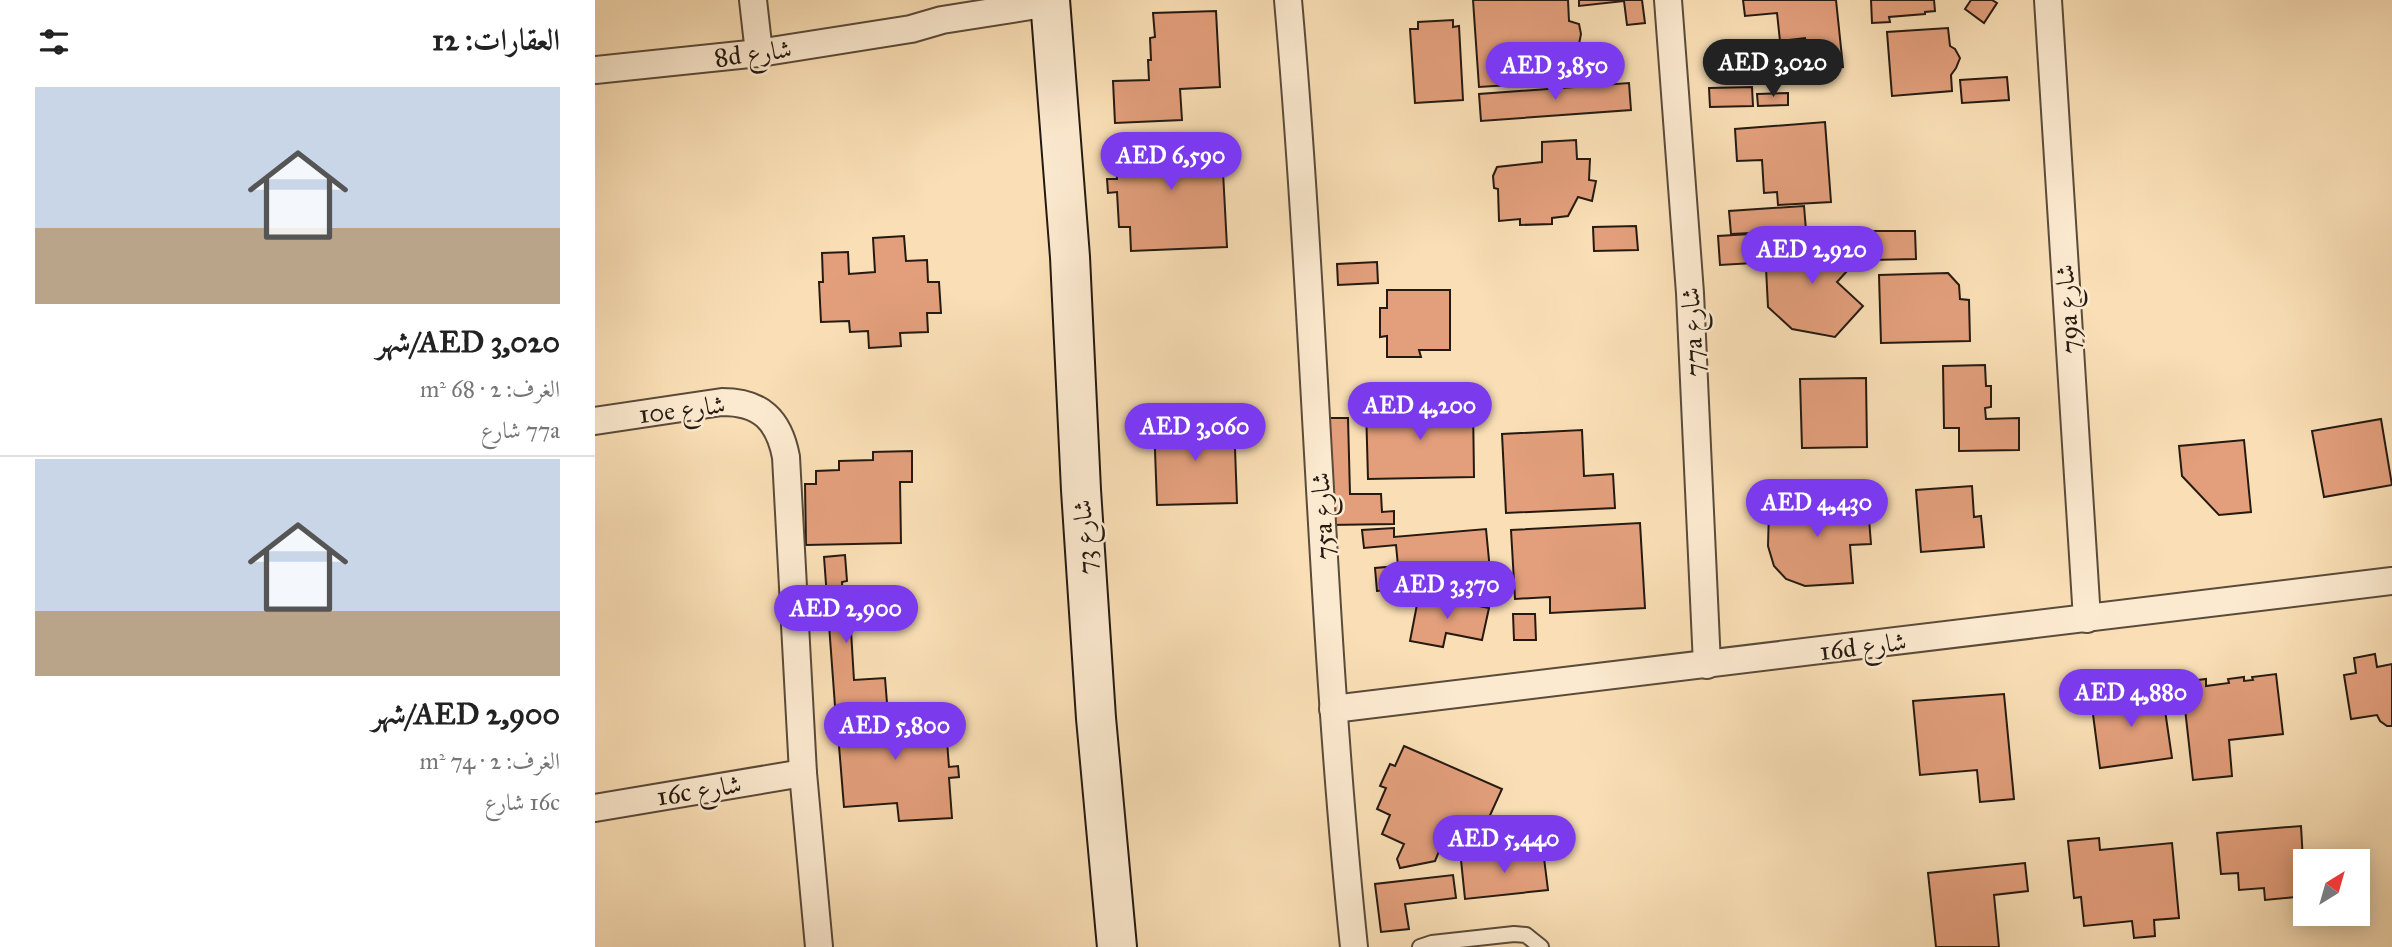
<!DOCTYPE html>
<html lang="ar">
<meta charset="utf-8">
<style>
:root{--surface:#fff;--page:#f6f6f6;--text:#222;--muted:#767676;--line:#e0e0e0;--accent:#7c3aed}
body{margin:0;font-family:"IM FELL Great Primer",Amiri,serif;background:var(--page);color:var(--text);direction:rtl;height:100vh;display:flex;flex-direction:column;font-size:26px;white-space:nowrap}
*{box-sizing:border-box;margin:0}
p{font-size:23px;color:var(--muted)}
.icon{flex:none;width:38px;height:38px;fill:none;stroke:currentColor;stroke-width:2;stroke-linecap:round;stroke-linejoin:round}
.map{position:relative;flex:1;overflow:hidden;direction:ltr}
.side{display:flex;flex-direction:column;background:var(--surface);width:595px}
.side>*{flex:none}
.needle{width:46px;rotate:37deg}
.tools{position:absolute;left:1698px;top:849px;display:grid;gap:14px}
.tools a{display:grid;place-items:center;width:77px;height:77px;border-radius:0px;background:var(--surface);box-shadow:0 4px 18px #0003;font-size:35px}
.price{position:absolute;translate:-50% -60px;padding:0 16px;border-radius:24px;background:var(--accent);color:#fff;font-size:23px;line-height:46px;filter:drop-shadow(0 2px 4px #0008)}
.price::after{content:'';position:absolute;left:50%;top:42px;width:21px;height:16px;margin-left:-10px;background:inherit;clip-path:polygon(0 0,100% 0,50% 100%)}
.price.on{background:#222;color:#fff}
ul{padding:0;list-style:none}
li{display:grid;align-content:center;gap:14px;height:371px;padding:0 35px}
li+li{border-top:2px solid var(--line)}
li span{display:grid;place-items:center;height:217px;border-radius:0px;color:#555}
li>.icon{margin-inline-start:auto}
span .icon{width:126px;height:126px;fill:#fffc;stroke-width:1}
li b{font-size:30px}
h2{display:flex;justify-content:space-between;align-items:center;height:84px;padding:0 35px;font-size:30px}
main{display:flex;flex:1;min-height:0}
.map>svg:first-child{display:block}
.building{fill:#e39f7c;stroke:#251a11;stroke-width:2}
.lines{fill:none;stroke-linecap:round;stroke-linejoin:round}
.lane-casing{stroke:#5a4b3a;stroke-width:18}
.street-casing{stroke:#5a4b3a;stroke-width:30}
.secondary-casing{stroke:#251a11;stroke-width:42}
.lane{stroke:#fcead0;stroke-width:14}
.street{stroke:#fcead0;stroke-width:26}
.secondary{stroke:#fcead0;stroke-width:38}
.labels{text-anchor:middle;dominant-baseline:central;stroke-width:5;stroke-linejoin:round;paint-order:stroke}
.street-label{font-size:26px;fill:#251a11;stroke:#fcead0}
</style>
<main>
<div class="map">
<svg width="1797" height="947" viewBox="0 0 1797 947">
<rect width="100%" height="100%" fill="#fadfb6"/>
<filter id="stains"><feTurbulence type="fractalNoise" baseFrequency=".00286" numOctaves="4"/><feColorMatrix values="0 0 0 0 .2 0 0 0 0 .09 0 0 0 0 .02 0 0 0 .5 -.17"/></filter>
<radialGradient id="worn" r=".72"><stop offset=".6" stop-color="#630" stop-opacity="0"/><stop offset="1" stop-color="#630" stop-opacity=".3"/></radialGradient>
<!-- building -->
<g class="building">
<path d="M878,0H973L974,21L984,24L986,34L984,44L976,51L978,81L884,87Z"/>
<path d="M984,0H1047L1050,23L1032,25L1029,1L984,6Z"/>
<path d="M1148,0H1241L1248,67L1213,71L1210,38L1185,41L1182,13L1150,16Z"/>
<path d="M1276,0H1339L1340,11L1330,12V14L1294,17L1295,22L1277,23Z"/>
<path d="M1376,0H1397L1402,3L1389,23L1370,9Z"/>
<path d="M621,11L625,87L585,89L587,120L520,123L518,81L554,80L553,60H556L555,38L560,37L558,13Z"/>
<path d="M858,20V27L864,26L868,100L820,103L815,29H823V22Z"/>
<path d="M1353,28L1355,46L1360,49L1365,58L1361,68L1356,75L1357,91L1297,96L1292,32Z"/>
<path d="M1412,77L1414,100L1367,103L1365,80Z"/>
<path d="M1034,83L1036,110L886,121L884,94Z"/>
<path d="M1157,87L1158,106L1115,107L1114,88Z"/>
<path d="M1193,93V105L1163,106L1162,94Z"/>
<path d="M1230,122L1236,202L1183,205L1182,192L1169,193L1167,160L1142,161L1140,129Z"/>
<path d="M626,134L632,247L536,251L535,227H524L522,192L513,193L512,179H522L520,139Z"/>
<path d="M981,140L982,159H995L994,180L1001,181L997,201L983,197L973,216L957,218V224L925,225V219L904,221L903,189L899,188L898,176L902,167L947,162V142Z"/>
<path d="M1209,206L1211,230L1136,234L1134,211Z"/>
<path d="M1041,226L1043,250L999,251L998,227Z"/>
<path d="M1274,231H1320L1321,259L1275,260Z"/>
<path d="M1173,233L1175,262L1125,265L1123,236Z"/>
<path d="M309,236L311,261L332,260L333,282H344L346,313H332L333,332L305,333L306,346L274,348L273,331L255,332L254,321L226,322L224,282H228L227,253L253,252L254,274L280,272L278,238Z"/>
<path d="M1244,239L1264,258L1242,282L1268,306L1240,337L1197,329L1173,307L1171,268L1193,242Z"/>
<path d="M782,262L783,283L743,285L742,264Z"/>
<path d="M1353,273L1364,285L1365,299L1374,300L1375,341L1286,343L1284,275Z"/>
<path d="M792,290H855V350H824L826,357H792V336L785,337V308H792Z"/>
<path d="M1390,365L1391,386H1396V407L1390,408L1391,419L1424,418V450L1364,451V428H1349L1348,366Z"/>
<path d="M1271,378L1272,447L1207,448L1205,379Z"/>
<path d="M878,405L879,477L773,479L771,407Z"/>
<path d="M730,418H753L755,494H786L787,512L799,511V524L734,525Z"/>
<path d="M1786,419L1797,485L1729,497L1717,431Z"/>
<path d="M639,421L642,503L562,505L559,423Z"/>
<path d="M987,430L989,476L1018,474L1020,508L911,513L907,434Z"/>
<path d="M1649,440L1656,512L1624,515L1587,476L1584,446Z"/>
<path d="M317,451V482H305L306,543L211,545L210,484H221V471L244,470V461L278,460V452Z"/>
<path d="M1377,486L1379,517L1386,516L1389,547L1326,552L1321,490Z"/>
<path d="M1212,487H1234L1274,519L1276,544L1255,545L1258,583L1210,586L1191,579L1179,566L1173,546L1174,509L1211,510Z"/>
<path d="M1045,523L1050,608L955,613V597L920,599L916,530Z"/>
<path d="M799,528V537L891,529L896,581L782,591L780,568L803,566L801,545L769,548L767,530Z"/>
<path d="M250,555L252,581L247,582L250,631H256L259,680L290,678L292,703L240,706L229,557Z"/>
<path d="M824,594L894,608L887,640L851,633L848,647L815,641Z"/>
<path d="M918,614H940L941,640H919Z"/>
<path d="M1780,654L1782,667L1797,664V726H1792L1785,721L1782,715L1756,719L1749,675L1761,673L1759,658Z"/>
<path d="M1681,674L1688,734L1634,740L1637,776L1598,780L1587,682L1611,679V686L1634,683L1633,679L1649,677V681L1658,680L1657,677Z"/>
<path d="M1567,690L1577,758L1505,768L1496,699Z"/>
<path d="M1409,694L1419,799L1385,802L1382,770L1325,775L1318,701Z"/>
<path d="M310,704L312,720L335,718L336,729L351,728L354,767L363,766L364,777L354,778L357,818L304,821L302,803L249,807L241,709Z"/>
<path d="M809,746L907,789L876,857L847,844L840,861L805,868L802,859L809,844L787,834L795,815L782,809L791,788L785,786L795,764L800,766Z"/>
<path d="M1706,826L1710,896L1670,900L1669,888L1644,890L1643,873L1626,874L1622,833Z"/>
<path d="M1504,838L1505,850L1577,843L1584,918L1559,920L1560,936L1539,938L1537,921L1489,926L1486,897L1479,898L1473,841Z"/>
<path d="M948,850L953,890L870,899L866,860Z"/>
<path d="M1430,863L1433,891L1399,895L1404,947H1341L1333,873Z"/>
<path d="M858,875L861,898L810,904L814,929L786,932L780,884Z"/>
</g>
<g class="lines">
<!-- lane casing -->
<g class="lane-casing">
<path id="lane" d="M825,947L837,943L919,934L931,935L946,947"/>
</g>
<!-- street casing -->
<g class="street-casing">
<g id="street">
<path d="M158,0L164,53"/>
<path d="M693,0C721,315 726,632 759,947"/>
<path d="M1073,0L1095,293L1112,665"/>
<path d="M1453,0L1492,619"/>
<path d="M0,70L164,53L316,29L347,20L455,3"/>
<path d="M0,421L127,402C166,402 184,420 191,457L208,773L224,947"/>
<path d="M738,709L1797,581"/>
<path d="M0,808L208,773"/>
</g>
</g>
<!-- secondary casing -->
<g class="secondary-casing">
<path id="secondary" d="M455,0L475,257L486,490L501,718L522,947"/>
</g>
<!-- lane -->
<use href="#lane" class="lane"/>
<!-- street -->
<use href="#street" class="street"/>
<!-- secondary -->
<use href="#secondary" class="secondary"/>
</g>
<g class="labels">
<!-- street labels -->
<g class="street-label">
<text transform="translate(158 53) rotate(-7)">8d شارع</text>
<text transform="translate(1472 309) rotate(-94)">79a شارع</text>
<text transform="translate(1097 332) rotate(-93)">77a شارع</text>
<text transform="translate(87 409) rotate(-7)">10e شارع</text>
<text transform="translate(727 516) rotate(-93)">75a شارع</text>
<text transform="translate(489 537) rotate(-94)">شارع 73</text>
<text transform="translate(1268 646) rotate(-7)">16d شارع</text>
<text transform="translate(104 790) rotate(-9)">16c شارع</text>
</g>
</g>
<rect width="100%" height="100%" filter="url(#stains)"/>
<rect width="100%" height="100%" fill="url(#worn)"/>
</svg>
<div class="tools">
<a><svg class="needle" viewBox="-14 -14 28 28"><path d="M0-13l5 13h-10z" fill="#e53935"/><path d="M0 13l5-13h-10z" fill="#767676"/></svg></a>
</div>
<b class="price on" style="left:1178px;top:99px">AED 3,020</b>
<b class="price" style="left:960px;top:102px">AED 3,850</b>
<b class="price" style="left:576px;top:192px">AED 6,590</b>
<b class="price" style="left:1217px;top:286px">AED 2,920</b>
<b class="price" style="left:825px;top:442px">AED 4,200</b>
<b class="price" style="left:600px;top:463px">AED 3,060</b>
<b class="price" style="left:1222px;top:539px">AED 4,430</b>
<b class="price" style="left:852px;top:621px">AED 3,370</b>
<b class="price" style="left:251px;top:645px">AED 2,900</b>
<b class="price" style="left:1536px;top:729px">AED 4,880</b>
<b class="price" style="left:300px;top:762px">AED 5,800</b>
<b class="price" style="left:909px;top:875px">AED 5,440</b>
</div>
<section class="side">
<h2>العقارات: 12<svg class="icon" aria-label="filters" viewBox="0 0 24 24"><path d="M4 7h16M4 17h16"/><circle cx="9" cy="7" r="2"/><circle cx="15" cy="17" r="2"/></svg></h2>
<ul>
<li><span style="background:linear-gradient(#c9d6e8 65%,#b9a48a 0)"><svg class="icon" aria-label="home" viewBox="0 0 24 24"><path d="M3 11l9-7 9 7M6 9v11h12V9"/></svg></span><div><b>AED 3,020/شهر</b><p>الغرف: 2 · 68 m²</p><p>77a شارع</p></div></li>
<li><span style="background:linear-gradient(#c9d6e8 70%,#b9a48a 0)"><svg class="icon" aria-label="home" viewBox="0 0 24 24"><path d="M3 11l9-7 9 7M6 9v11h12V9"/></svg></span><div><b>AED 2,900/شهر</b><p>الغرف: 2 · 74 m²</p><p>16c شارع</p></div></li>
</ul>
</section>
</main>
